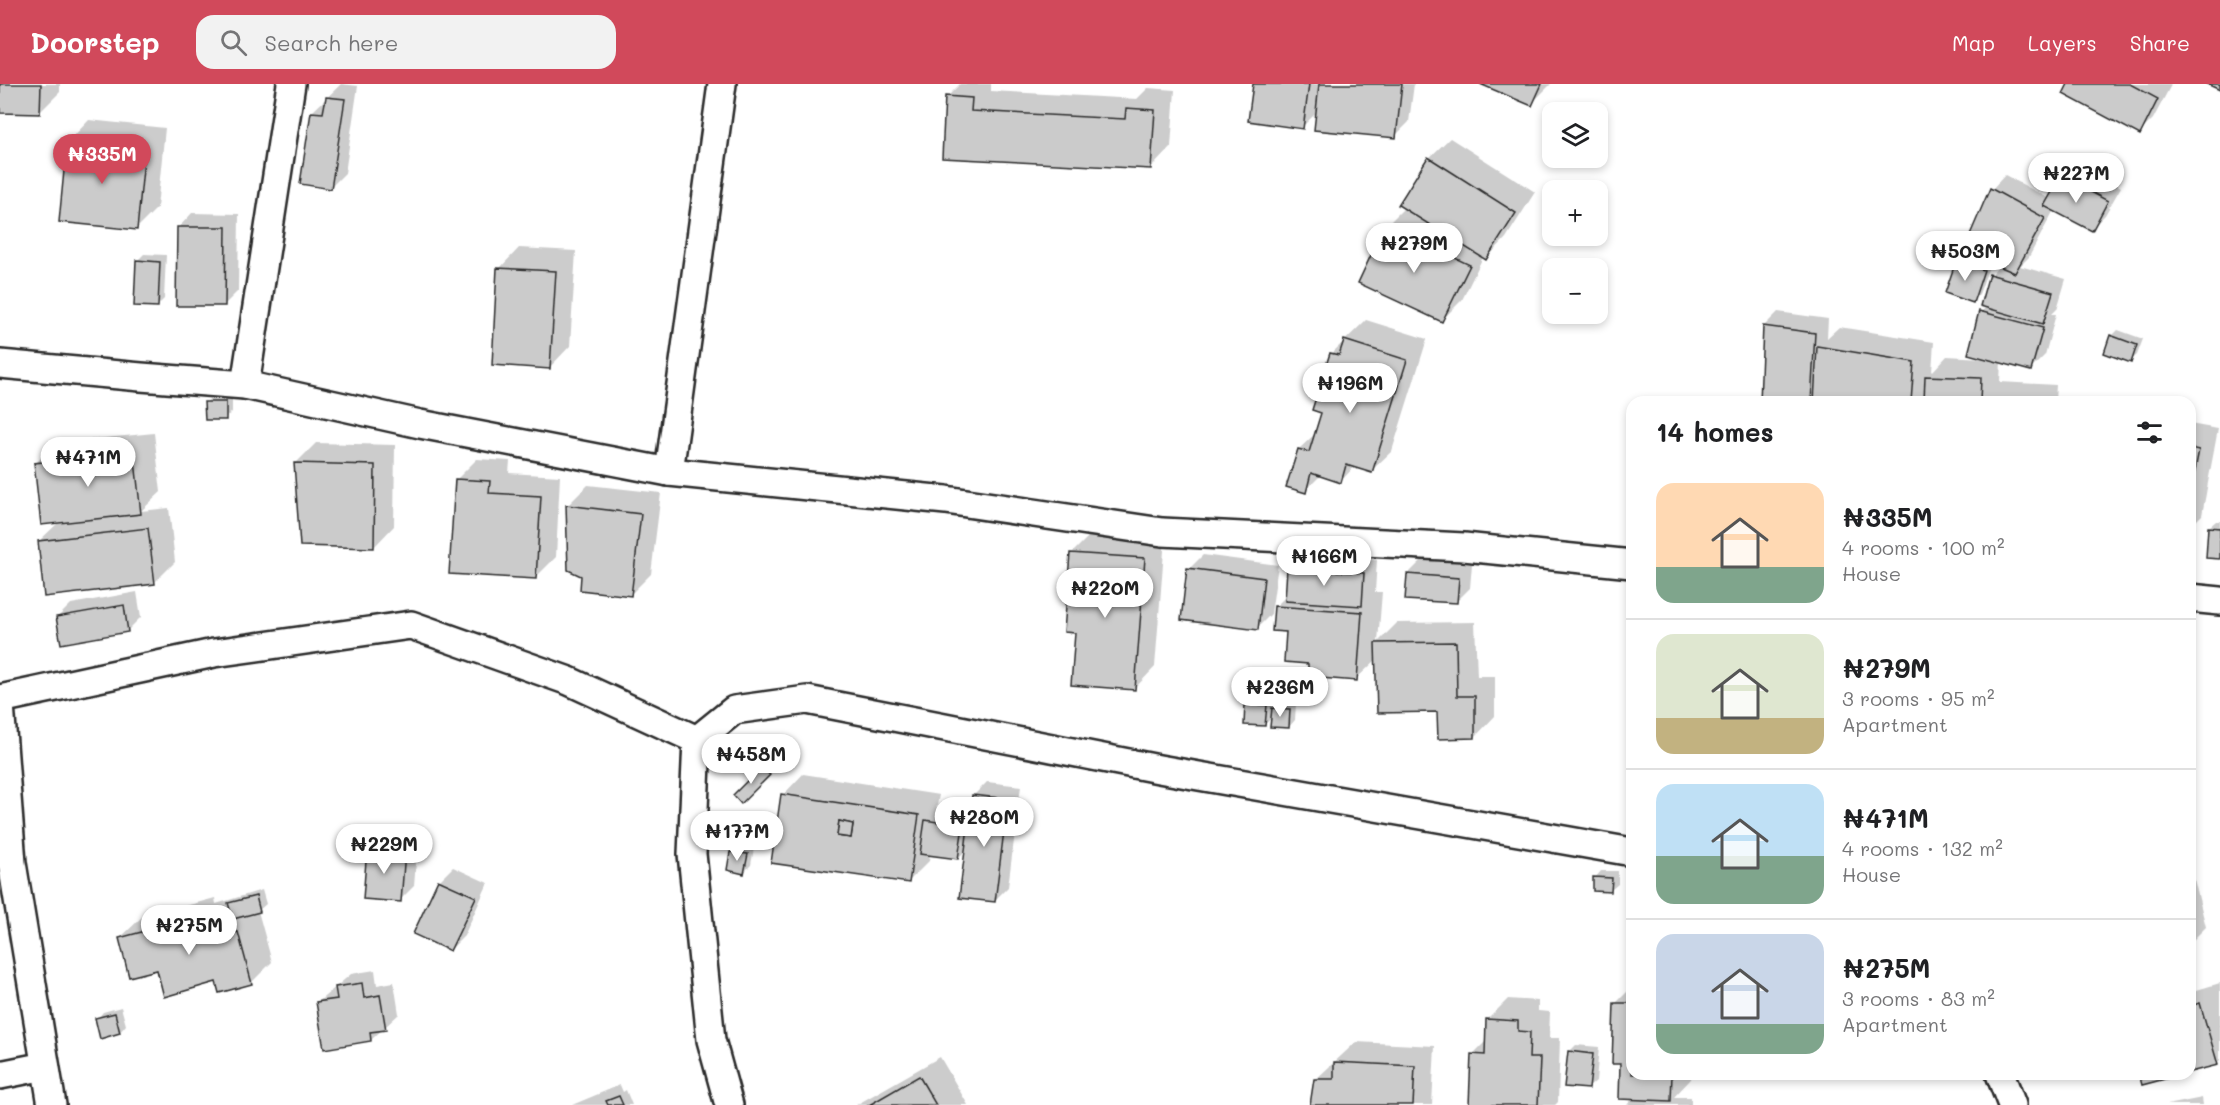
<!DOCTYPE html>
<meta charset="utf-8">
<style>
:root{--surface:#fff;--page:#f2f2f2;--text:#202124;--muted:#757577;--line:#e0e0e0;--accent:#d1495b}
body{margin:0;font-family:Mali,sans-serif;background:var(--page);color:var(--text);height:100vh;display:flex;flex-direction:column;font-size:22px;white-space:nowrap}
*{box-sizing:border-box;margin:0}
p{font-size:20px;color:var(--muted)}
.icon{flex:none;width:33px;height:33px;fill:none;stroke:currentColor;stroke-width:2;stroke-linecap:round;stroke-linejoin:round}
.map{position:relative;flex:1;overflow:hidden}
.panel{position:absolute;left:1626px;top:312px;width:570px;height:684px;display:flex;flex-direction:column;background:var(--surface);border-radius:18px;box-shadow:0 3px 9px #0003}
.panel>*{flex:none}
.buttons{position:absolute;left:1542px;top:18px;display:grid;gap:12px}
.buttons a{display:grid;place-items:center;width:66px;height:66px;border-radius:12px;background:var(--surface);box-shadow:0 3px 9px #0003;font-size:30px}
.price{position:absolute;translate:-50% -51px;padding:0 14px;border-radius:21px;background:#fff;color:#222;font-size:20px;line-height:39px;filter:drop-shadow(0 2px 3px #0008)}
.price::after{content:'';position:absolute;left:50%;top:36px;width:18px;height:14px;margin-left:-9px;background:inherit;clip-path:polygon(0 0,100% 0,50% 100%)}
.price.active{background:var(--accent);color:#fff}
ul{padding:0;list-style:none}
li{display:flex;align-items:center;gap:18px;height:150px;padding:0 30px}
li+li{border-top:2px solid var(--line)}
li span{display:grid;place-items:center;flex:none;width:168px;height:120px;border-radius:18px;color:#555}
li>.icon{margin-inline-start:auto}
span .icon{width:72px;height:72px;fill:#fffc;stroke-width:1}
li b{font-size:26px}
h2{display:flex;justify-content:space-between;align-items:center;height:72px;padding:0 30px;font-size:26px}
header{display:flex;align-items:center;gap:36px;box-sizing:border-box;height:84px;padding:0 30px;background:var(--accent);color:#fff}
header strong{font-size:28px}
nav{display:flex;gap:33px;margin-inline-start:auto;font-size:21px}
.search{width:420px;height:54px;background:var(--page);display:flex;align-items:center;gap:15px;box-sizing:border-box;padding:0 21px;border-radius:18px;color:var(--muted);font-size:22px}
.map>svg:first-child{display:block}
.shadow{fill:#0003}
.building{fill:#cbcbcb;stroke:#2b2b2b;stroke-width:1.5;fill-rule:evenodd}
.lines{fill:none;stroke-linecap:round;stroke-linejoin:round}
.minor-casing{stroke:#2b2b2b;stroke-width:32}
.minor{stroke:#fff;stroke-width:27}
</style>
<header>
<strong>Doorstep</strong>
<div class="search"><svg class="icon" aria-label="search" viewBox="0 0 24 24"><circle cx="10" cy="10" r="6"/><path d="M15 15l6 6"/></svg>Search here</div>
<nav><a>Map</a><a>Layers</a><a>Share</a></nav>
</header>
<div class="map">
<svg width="2220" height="1021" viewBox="0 0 2220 1021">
<rect width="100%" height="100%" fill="#fff"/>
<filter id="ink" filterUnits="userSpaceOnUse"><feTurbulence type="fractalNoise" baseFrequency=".0167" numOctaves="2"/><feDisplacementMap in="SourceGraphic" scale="12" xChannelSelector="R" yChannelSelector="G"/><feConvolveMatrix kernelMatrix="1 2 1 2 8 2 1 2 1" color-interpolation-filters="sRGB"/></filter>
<g filter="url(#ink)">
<!-- shadow -->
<g class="shadow">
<path d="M0,0H60V8L39,29L0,28Z"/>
<path d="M341,0L358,2L345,89L331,103L312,28Z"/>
<path d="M960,0H991V7L1137,15L1148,4L1175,6L1171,63L1151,84L944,72L947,13Z"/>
<path d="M1254,0H1414L1409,38L1395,52L1317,28L1302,43Z"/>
<path d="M1484,0H1551L1531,20Z"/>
<path d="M2070,0H2170L2171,1L2153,35L2139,49Z"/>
<path d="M89,36L165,44L157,124L136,145L69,57Z"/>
<path d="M1450,54L1535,108L1506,154L1486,175L1483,173L1462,216L1442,236L1386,142L1405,123L1429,74Z"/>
<path d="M2076,79L2121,103L2105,131L2091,145L2054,126L2029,173L2020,182L2066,195L2057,225L2052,230H2056L2045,271L2031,285L2001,277L2000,298L2056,301L2055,318H1762L1764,242L1778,228L1828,235L1827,254L1839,243L1934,258L1932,288L1947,272L1982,274L1981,228L1987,222L1991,191L2000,181L1992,105L2005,91L2050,115L2062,92Z"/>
<path d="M192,129L239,130L238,207L224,221L179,143Z"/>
<path d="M519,164L576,167L570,262L550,283L499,185Z"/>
<path d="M144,170L166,171L164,215L158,221L137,177Z"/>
<path d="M1964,171L1990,180L1979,210L1972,217L1958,178Z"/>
<path d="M1366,236L1427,255L1392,367L1371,387L1355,382L1341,397L1321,391L1305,407L1288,402L1299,365L1317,348L1323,328L1314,325L1332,269Z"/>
<path d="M2118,246L2143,255L2137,271L2130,277L2112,252Z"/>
<path d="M212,312H232V328L225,334L206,319Z"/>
<path d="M2190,340L2218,345L2202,431L2190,443Z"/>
<path d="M154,349L161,408L141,427L169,424L175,478L154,499L39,457L59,438L35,380L56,359Z"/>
<path d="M316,359L395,361L394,442L374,463L295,380Z"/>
<path d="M477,375L510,377L509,389L560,392L556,473L535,494L456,396Z"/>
<path d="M588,401L661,409L651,490L630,511L582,491L568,421Z"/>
<path d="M2216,437H2220V474L2209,443Z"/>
<path d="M1092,449L1165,454L1155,583L1135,604L1077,547L1071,470Z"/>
<path d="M1203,471L1278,481L1271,530L1257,544L1189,485Z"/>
<path d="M1302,471L1377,476L1375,508H1382L1378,558L1397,539L1475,538L1477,592H1495V632L1475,653L1439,626L1377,575L1356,595L1310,578L1288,546L1275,523L1287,511L1288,485Z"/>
<path d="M1422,476L1472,480L1470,504L1456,518L1408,490Z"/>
<path d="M137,508L141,533L127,547L57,534L71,520Z"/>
<path d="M1253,614L1273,615L1272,626L1280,618L1296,619L1295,636L1289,643L1273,633L1265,640L1247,621Z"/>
<path d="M769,677L776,683L741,718L735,711Z"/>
<path d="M803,690L939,711L936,727L940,723L971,727L973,712L987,698L1021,702L1008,803L994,817L967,765L958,774L930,770L929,777L908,798L783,711Z"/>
<path d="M382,751L418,754L414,802L400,816L368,765Z"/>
<path d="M738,762L754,764L751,781L744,788L731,768Z"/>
<path d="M2190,779L2206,843L2190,859Z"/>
<path d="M453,783L488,799L464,852L450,866L439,797Z"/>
<path d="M1601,787H1618V800L1611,806L1595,794Z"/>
<path d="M262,806L266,820L258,827L272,878L251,899L217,897L158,884L120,854L141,834L215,814L216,820Z"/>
<path d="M375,886L377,901L394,898L399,930L371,956L318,918L351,890Z"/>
<path d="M2220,899V976L2217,979L2190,987V908Z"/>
<path d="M1632,903V990H1692L1691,995L1674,1013H1691V1021H1627L1633,1014L1621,978L1616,919Z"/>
<path d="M1508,915L1538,917V927L1550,928L1549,954H1560L1558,1018L1555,1021H1471L1472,971L1487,956V936Z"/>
<path d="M121,923L126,941L120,948L97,935L103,928Z"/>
<path d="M1356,958L1435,962L1432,1021H1311L1315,996Z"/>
<path d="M1576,961L1599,963L1596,997L1589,1003L1569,968Z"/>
<path d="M940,973L968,1021H856Z"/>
<path d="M620,1001L623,1008L626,1006L632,1021H572Z"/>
<path d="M2202,1014L2203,1021H2167Z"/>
</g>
<!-- building -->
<g class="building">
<path d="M0,0H41L40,30L0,29Z"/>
<path d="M1253,0H1309L1303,45L1248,37Z"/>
<path d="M1319,0H1402L1396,54L1314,46Z"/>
<path d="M1480,0H1542L1532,22Z"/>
<path d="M2068,0H2130L2158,15L2140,51L2063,10Z"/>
<path d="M2207,0H2220V6Z"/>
<path d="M945,12L972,14L971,27L1125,35L1126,24L1155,26L1151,85L942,74Z"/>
<path d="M326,13L345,15L331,105L300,100L311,28L323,29Z"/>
<path d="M67,56L145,64L137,146L59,138Z"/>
<path d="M1428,73L1516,129L1486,176L1398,121Z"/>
<path d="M2061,92L2108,117L2092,147L2044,122Z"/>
<path d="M1990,104L2045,134L2015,189L1963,167Z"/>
<path d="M1385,141L1470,181L1442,238L1358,199Z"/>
<path d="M177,143H226L225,222H176Z"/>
<path d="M136,176L160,178L158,223L134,222Z"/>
<path d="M1956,177L1984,186L1973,219L1945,209Z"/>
<path d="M497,184L556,187L550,285L492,281Z"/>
<path d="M1989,190L2053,208L2043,240L1980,222Z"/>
<path d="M1979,227L2043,244L2031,287L1968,270Z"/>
<path d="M1763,242L1815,249L1811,318H1760Z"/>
<path d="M2110,251L2137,261L2131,279L2104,269Z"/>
<path d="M1344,256L1407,276L1372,389L1346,381L1341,399L1311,389L1306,409L1286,403L1298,365L1309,368L1321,329L1312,326L1330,269L1339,271Z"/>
<path d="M1817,262L1914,278L1911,318H1814Z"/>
<path d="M1925,292L1981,294L1980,318H1924Z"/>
<path d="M204,318H226V336H205Z"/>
<path d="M2190,364L2199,366L2190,411Z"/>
<path d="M134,368L141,430L41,441L34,379Z"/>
<path d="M294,379L375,381L374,464L300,462Z"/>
<path d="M455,395L490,397L489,409L541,412L536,495L449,490Z"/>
<path d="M566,421L641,430L631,512L580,506L581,492L568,486Z"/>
<path d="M2208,443L2220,444V475L2206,474Z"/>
<path d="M148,444L155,500L44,513L38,457Z"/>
<path d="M1070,469L1145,474L1135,606L1071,601L1075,549L1064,548Z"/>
<path d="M1187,484L1264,494L1258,546L1181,536Z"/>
<path d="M1287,484L1364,489L1362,522L1285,517Z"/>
<path d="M1407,490L1459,494L1457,519L1405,516Z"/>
<path d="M124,521L128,548L61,560L56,533Z"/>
<path d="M1274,522L1362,528L1357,597L1308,593V580L1284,578L1286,548L1272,547Z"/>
<path d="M1456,558L1457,612H1475V654L1438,655L1437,628L1377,629L1375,559Z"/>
<path d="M1245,620L1267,621L1265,642L1244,641Z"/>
<path d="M1272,624L1290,625L1289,644L1270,643Z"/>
<path d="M761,683L770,691L741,720L733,711Z"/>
<path d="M781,710L919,731L909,799L771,779ZM839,737L853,740L851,754L837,752Z"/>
<path d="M972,711L1008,715L995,818L959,814Z"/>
<path d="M925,736L963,742L958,775L920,770Z"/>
<path d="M839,737L853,740L851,754L837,752Z"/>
<path d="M367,764L405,767L401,818L363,815Z"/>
<path d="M730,768L748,770L744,790L727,786Z"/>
<path d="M1593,793L1612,794L1611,808L1593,807Z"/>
<path d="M438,796L476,813L450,867L413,850Z"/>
<path d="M256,812L260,828L233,835L228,819Z"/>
<path d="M224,832L229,850L238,848L252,900L219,909L216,898L164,913L157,886L129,893L119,854L194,834L196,839Z"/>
<path d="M1632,884V990H1672L1671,1017L1619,1015L1620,980H1612L1614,919H1631Z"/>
<path d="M362,899L364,914L380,911L386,946L370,948L371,957L324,965L316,918L337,915L335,903Z"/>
<path d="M2200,919L2218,981L2190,988V922Z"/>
<path d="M115,929L120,949L100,955L95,934Z"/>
<path d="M1486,935L1518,937V947L1530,948L1529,974H1540L1538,1021H1469L1471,970L1485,971Z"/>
<path d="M1568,967L1593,970L1589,1005L1564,1003Z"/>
<path d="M1334,978L1415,982L1413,1021H1310L1314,995H1334Z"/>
<path d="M2139,990H2184L2142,1001Z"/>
<path d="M919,992L936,1021H869Z"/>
<path d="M619,1012L623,1021H608L606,1017Z"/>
</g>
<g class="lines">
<!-- minor casing -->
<g class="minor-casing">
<g id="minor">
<path d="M0,280L141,293L245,301L420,340L669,388L946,416L1162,448L1464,463L1632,480"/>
<path d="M245,301L291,0"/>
<path d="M669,388L722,0"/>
<path d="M2190,514L2220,517"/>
<path d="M0,615L214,569L411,541L569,597L697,656"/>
<path d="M0,620L12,779L52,1021"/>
<path d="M2000,990L2012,1021"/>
<path d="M0,991L45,982"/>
<path d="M729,1021L711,956L692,770L697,656L734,626L807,616L1159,685L1632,768"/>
</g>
</g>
<!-- minor -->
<use href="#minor" class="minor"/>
</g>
</g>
</svg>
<div class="buttons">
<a><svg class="icon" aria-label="layers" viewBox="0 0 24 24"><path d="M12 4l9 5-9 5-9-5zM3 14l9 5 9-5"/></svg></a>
<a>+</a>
<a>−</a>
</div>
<b class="price active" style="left:102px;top:101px">₦335M</b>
<b class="price" style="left:2076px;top:120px">₦227M</b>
<b class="price" style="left:1414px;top:190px">₦279M</b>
<b class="price" style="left:1965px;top:198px">₦503M</b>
<b class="price" style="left:1350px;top:330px">₦196M</b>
<b class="price" style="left:88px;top:404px">₦471M</b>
<b class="price" style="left:1324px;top:503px">₦166M</b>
<b class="price" style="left:1105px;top:535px">₦220M</b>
<b class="price" style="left:1280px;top:634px">₦236M</b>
<b class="price" style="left:751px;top:701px">₦458M</b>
<b class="price" style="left:984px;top:764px">₦280M</b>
<b class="price" style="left:737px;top:778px">₦177M</b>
<b class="price" style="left:384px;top:791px">₦229M</b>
<b class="price" style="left:189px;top:872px">₦275M</b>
<section class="panel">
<h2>14 homes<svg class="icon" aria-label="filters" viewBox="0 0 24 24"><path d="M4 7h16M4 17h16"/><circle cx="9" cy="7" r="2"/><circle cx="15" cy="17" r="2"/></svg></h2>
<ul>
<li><span style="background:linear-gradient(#ffd9b3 70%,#7fa58c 0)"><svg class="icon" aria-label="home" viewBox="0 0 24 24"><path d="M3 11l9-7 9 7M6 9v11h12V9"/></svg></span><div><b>₦335M</b><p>4 rooms · 100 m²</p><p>House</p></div></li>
<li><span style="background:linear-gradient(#dfe7d0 70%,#c2b280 0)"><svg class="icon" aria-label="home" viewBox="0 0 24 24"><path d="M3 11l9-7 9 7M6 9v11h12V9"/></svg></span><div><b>₦279M</b><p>3 rooms · 95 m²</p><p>Apartment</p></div></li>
<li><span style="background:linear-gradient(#bfe0f5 60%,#7fa58c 0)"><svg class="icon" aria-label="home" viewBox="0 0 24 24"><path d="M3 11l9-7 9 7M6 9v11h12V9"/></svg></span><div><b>₦471M</b><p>4 rooms · 132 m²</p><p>House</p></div></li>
<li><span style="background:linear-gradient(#c9d6e8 75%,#7fa58c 0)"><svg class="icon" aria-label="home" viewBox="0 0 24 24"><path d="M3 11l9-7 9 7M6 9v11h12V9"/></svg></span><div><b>₦275M</b><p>3 rooms · 83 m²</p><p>Apartment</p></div></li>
</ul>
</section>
</div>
